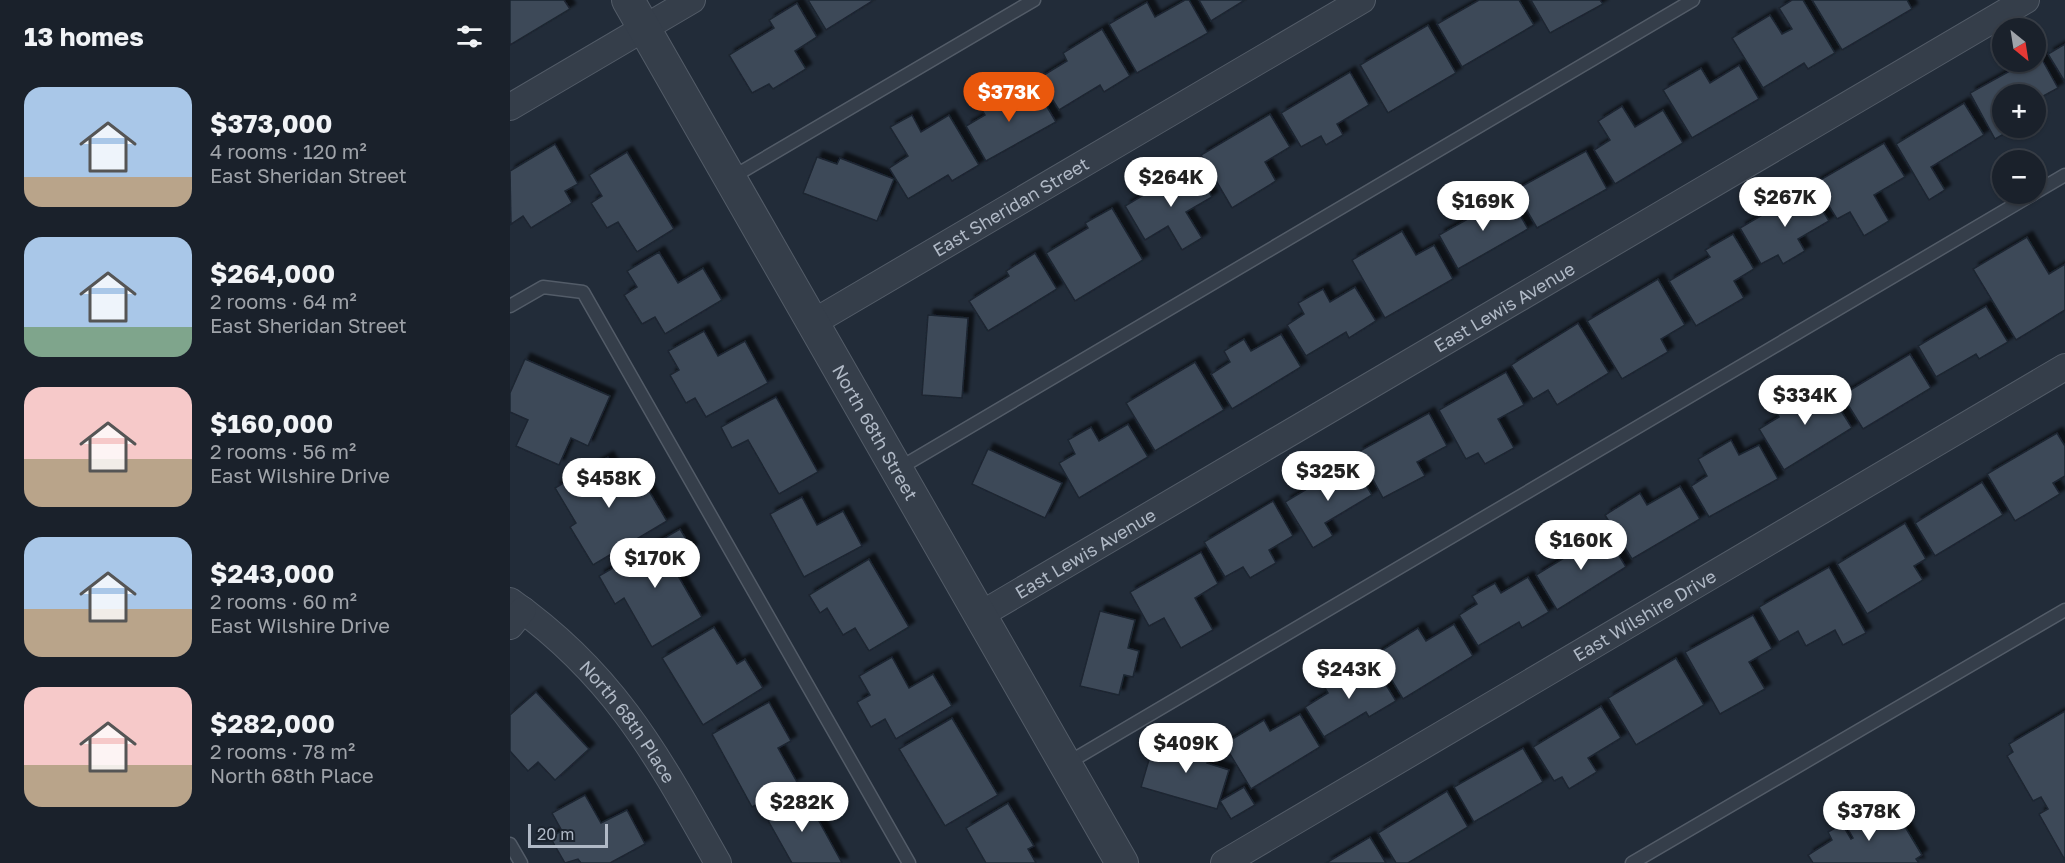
<!DOCTYPE html>
<meta charset="utf-8">
<style>
:root{--surface:#1a212b;--page:#272e37;--text:#f1f3f6;--muted:#9fa3a9;--line:#383e47;--accent:#ea580c}
body{margin:0;font-family:"Golos Text",sans-serif;background:var(--page);color:var(--text);height:100vh;display:flex;flex-direction:column;font-size:22px;white-space:nowrap}
*{box-sizing:border-box;margin:0}
p{font-size:20px;color:var(--muted)}
.icon{flex:none;width:33px;height:33px;fill:none;stroke:currentColor;stroke-width:2;stroke-linecap:round;stroke-linejoin:round}
.map{position:relative;flex:1;overflow:hidden}
.details{display:flex;flex-direction:column;background:var(--surface);width:510px}
.details>*{flex:none}
.needle{width:39px;rotate:150deg}
.controls{position:absolute;left:1482px;top:18px;display:grid;gap:12px}
.controls a{display:grid;place-items:center;width:54px;height:54px;border-radius:50%;background:var(--surface);box-shadow:0 2px 4px #0004,0 0 0 2px var(--line);font-size:30px}
.scale{position:absolute;left:18px;bottom:15px;width:80px;box-sizing:border-box;padding-left:6px;border:3px solid #b0b9c6;border-top:0;font-size:16px;line-height:21px;white-space:nowrap;color:#b0b9c6;-webkit-text-stroke:4px #1b232e;paint-order:stroke}
.price{position:absolute;translate:-50% -51px;padding:0 14px;border-radius:21px;background:#fff;color:#222;font-size:20px;line-height:39px;filter:drop-shadow(0 2px 3px #0008)}
.price::after{content:'';position:absolute;left:50%;top:36px;width:18px;height:14px;margin-left:-9px;background:inherit;clip-path:polygon(0 0,100% 0,50% 100%)}
.price.selected{background:var(--accent);color:#fff}
ul{padding:0;list-style:none}
li{display:flex;align-items:center;gap:18px;height:150px;padding:0 24px}
li span{display:grid;place-items:center;flex:none;width:168px;height:120px;border-radius:18px;color:#555}
li>.icon{margin-inline-start:auto}
span .icon{width:72px;height:72px;fill:#fffc;stroke-width:1}
li b{font-size:26px}
h2{display:flex;justify-content:space-between;align-items:center;height:72px;padding:0 24px;font-size:26px}
main{display:flex;flex:1;min-height:0}
.map>svg:first-child{display:block}
.building{fill:#3e4a59;stroke:#1d2531;stroke-width:1.5;filter:url(#shadow)}
.lines{fill:none;stroke-linecap:round;stroke-linejoin:round}
.service-casing{stroke:#535c68;stroke-width:15}
.minor-casing{stroke:#535c68;stroke-width:28}
.tertiary-casing{stroke:#535c68;stroke-width:34}
.service{stroke:#353e4a;stroke-width:12}
.minor{stroke:#353e4a;stroke-width:26}
.tertiary{stroke:#353e4a;stroke-width:32}
.labels{text-anchor:middle;dominant-baseline:central;stroke-width:5;stroke-linejoin:round;paint-order:stroke}
.street-label{font-size:18px;fill:#b0b9c6;stroke:#1b232e}
</style>
<main>
<section class="details">
<h2>13 homes<svg class="icon" aria-label="filters" viewBox="0 0 24 24"><path d="M4 7h16M4 17h16"/><circle cx="9" cy="7" r="2"/><circle cx="15" cy="17" r="2"/></svg></h2>
<ul>
<li><span style="background:linear-gradient(#a9c7e8 75%,#b9a48a 0)"><svg class="icon" aria-label="home" viewBox="0 0 24 24"><path d="M3 11l9-7 9 7M6 9v11h12V9"/></svg></span><div><b>$373,000</b><p>4 rooms · 120 m²</p><p>East Sheridan Street</p></div></li>
<li><span style="background:linear-gradient(#a9c7e8 75%,#7fa58c 0)"><svg class="icon" aria-label="home" viewBox="0 0 24 24"><path d="M3 11l9-7 9 7M6 9v11h12V9"/></svg></span><div><b>$264,000</b><p>2 rooms · 64 m²</p><p>East Sheridan Street</p></div></li>
<li><span style="background:linear-gradient(#f6c9c9 60%,#b9a48a 0)"><svg class="icon" aria-label="home" viewBox="0 0 24 24"><path d="M3 11l9-7 9 7M6 9v11h12V9"/></svg></span><div><b>$160,000</b><p>2 rooms · 56 m²</p><p>East Wilshire Drive</p></div></li>
<li><span style="background:linear-gradient(#a9c7e8 60%,#b9a48a 0)"><svg class="icon" aria-label="home" viewBox="0 0 24 24"><path d="M3 11l9-7 9 7M6 9v11h12V9"/></svg></span><div><b>$243,000</b><p>2 rooms · 60 m²</p><p>East Wilshire Drive</p></div></li>
<li><span style="background:linear-gradient(#f6c9c9 65%,#b9a48a 0)"><svg class="icon" aria-label="home" viewBox="0 0 24 24"><path d="M3 11l9-7 9 7M6 9v11h12V9"/></svg></span><div><b>$282,000</b><p>2 rooms · 78 m²</p><p>North 68th Place</p></div></li>
</ul>
</section>
<div class="map">
<svg width="1555" height="863" viewBox="0 0 1555 863">
<defs>
<filter id="shadow"><feDropShadow dx="5.5" dy="-5.5" stdDeviation="1.5" flood-color="#0009"/></filter>
</defs>
<rect width="100%" height="100%" fill="#222c39"/>
<!-- building -->
<g class="building">
<path d="M0,0H54L60,9L0,45Z"/>
<path d="M298,0H364L316,30Z"/>
<path d="M675,0H679L698,33L627,73L599,24L637,2L645,17Z"/>
<path d="M689,0H735L701,21Z"/>
<path d="M969,0H1009L1024,25L952,67L927,24Z"/>
<path d="M1021,0H1090L1093,4L1040,33Z"/>
<path d="M1282,0H1293L1325,53L1298,69L1294,63L1253,88L1222,38L1260,15L1272,34L1282,29L1269,8Z"/>
<path d="M1302,0H1397L1402,9L1332,50Z"/>
<path d="M287,3L307,37L285,51L296,69L263,89L259,84L242,93L219,55L264,28L259,20Z"/>
<path d="M918,25L946,73L878,113L850,65Z"/>
<path d="M592,29L620,76L594,92L590,85L549,110L529,78L557,61L553,53Z"/>
<path d="M1555,44V82L1538,54Z"/>
<path d="M1529,54L1548,88L1526,100V94H1492V128H1505L1485,139L1460,93L1516,62H1526V56Z"/>
<path d="M1229,65L1249,99L1182,138L1153,90L1191,68L1200,83Z"/>
<path d="M840,72L859,105L827,124L833,135L816,145L811,136L791,147L771,113Z"/>
<path d="M526,88L546,122L476,161L456,126L475,115L469,105L490,94L496,105Z"/>
<path d="M1454,103L1474,135L1421,167L1435,190L1419,200L1386,144Z"/>
<path d="M1112,106L1125,127L1153,110L1173,143L1105,184L1084,150L1100,140L1088,121Z"/>
<path d="M760,114L780,147L755,162L766,181L722,208L691,155Z"/>
<path d="M402,115L411,132L439,115L469,165L442,181L438,175L398,199L379,168L398,156L380,127Z"/>
<path d="M1374,143L1395,177L1364,195L1379,221L1354,236L1340,212L1327,219L1305,183Z"/>
<path d="M45,144L68,184L55,191L62,203L21,228L13,216L1,224L0,171Z"/>
<path d="M1076,151L1097,189L1027,228L1005,190Z"/>
<path d="M117,152L164,229L127,252L108,222L97,228L81,203L92,196L79,175Z"/>
<path d="M307,157L327,164L330,158L384,179L367,221L293,193Z"/>
<path d="M684,165L702,197L676,212L692,238L672,250L658,226L635,240L615,206Z"/>
<path d="M1299,188L1319,221L1288,239L1295,251L1273,264L1268,255L1251,264L1230,228Z"/>
<path d="M999,196L1018,229L948,269L929,235Z"/>
<path d="M602,208L633,260L565,301L536,253L578,228L575,223Z"/>
<path d="M892,231L906,255L924,245L943,279L875,318L842,260Z"/>
<path d="M1223,234L1244,269L1224,281L1234,298L1186,326L1159,281L1200,257L1195,250Z"/>
<path d="M1517,237L1539,274L1555,264V310L1506,340L1463,269Z"/>
<path d="M149,252L168,283L193,268L212,300L155,334L145,317L132,324L114,295L127,287L117,271Z"/>
<path d="M525,253L547,289L478,331L459,301L499,276L496,271Z"/>
<path d="M1148,279L1175,325L1151,339L1158,352L1112,379L1077,321Z"/>
<path d="M845,287L866,321L839,338L836,332L796,356L777,325L794,314L788,303L813,289L820,302Z"/>
<path d="M1476,306L1498,342L1469,359L1466,354L1426,377L1408,346Z"/>
<path d="M418,315L458,318L452,398L412,395Z"/>
<path d="M1068,323L1099,373L1047,405L1038,390L1023,399L1001,365Z"/>
<path d="M194,331L208,356L235,341L258,383L196,417L185,398L176,403L160,375L169,370L158,351Z"/>
<path d="M771,334L791,367L722,409L701,374L720,362L714,351L734,339L741,351Z"/>
<path d="M1400,354L1421,388L1353,429L1332,395Z"/>
<path d="M15,359L100,396L78,446L61,438L49,465L6,446L18,420L0,412V393Z"/>
<path d="M685,362L714,410L645,451L616,403Z"/>
<path d="M996,372L1014,405L988,419L1004,448L975,464L968,453L956,459L929,410Z"/>
<path d="M1313,382L1342,428L1274,470L1249,429L1269,417L1266,412Z"/>
<path d="M266,397L308,472L269,494L238,440L222,448L211,427Z"/>
<path d="M919,413L937,446L907,462L915,476L873,498L848,452Z"/>
<path d="M618,424L638,457L569,498L549,463L565,454L558,440L581,427L589,441Z"/>
<path d="M1547,433L1555,446V476L1543,483L1550,494L1505,521L1477,474Z"/>
<path d="M1221,440L1229,455L1249,445L1268,479L1199,517L1181,486L1197,476L1188,459Z"/>
<path d="M478,449L552,483L535,518L462,484Z"/>
<path d="M98,457L107,473L123,464L157,521L83,565L60,527L66,523L45,488Z"/>
<path d="M842,462L862,495L815,523L823,536L803,548L775,502Z"/>
<path d="M1472,482L1493,515L1425,556L1405,523Z"/>
<path d="M1170,486L1190,519L1122,559L1095,515L1130,493L1137,505Z"/>
<path d="M292,497L307,525L333,511L352,546L294,577L260,514Z"/>
<path d="M763,501L783,536L759,550L766,563L740,578L733,567L715,577L694,542Z"/>
<path d="M1395,523L1416,559L1404,566L1413,580L1357,614L1327,564Z"/>
<path d="M170,529L182,549L160,562L192,617L142,647L114,598L105,604L89,576Z"/>
<path d="M1095,533L1116,567L1047,610L1026,575Z"/>
<path d="M691,552L708,584L685,598L703,630L671,648L654,618L639,626L620,592Z"/>
<path d="M359,559L399,627L359,651L345,628L333,635L317,608L310,613L299,595Z"/>
<path d="M1319,567L1356,633L1333,645L1325,630L1296,646L1288,631L1269,642L1249,607Z"/>
<path d="M1018,577L1039,612L1012,628L1009,622L968,646L949,615L967,604L962,596L985,583L991,593Z"/>
<path d="M590,611L625,620L618,648L629,651L623,677L614,675L609,695L570,686Z"/>
<path d="M1243,615L1262,649L1239,662L1255,689L1210,714L1175,652Z"/>
<path d="M944,624L963,656L893,699L866,654L908,628L916,641Z"/>
<path d="M204,627L227,664L235,659L253,688L193,725L152,658Z"/>
<path d="M382,657L399,688L423,674L442,706L386,739L375,719L361,727L347,702L360,695L349,676Z"/>
<path d="M1166,658L1194,705L1126,745L1098,698Z"/>
<path d="M865,667L886,701L859,717L856,712L814,737L795,707L818,693L811,681L832,668L840,681Z"/>
<path d="M26,692L79,749L45,780L28,762L18,771L0,751V715Z"/>
<path d="M259,702L281,741L268,748L287,782L242,807L202,734Z"/>
<path d="M1091,706L1111,738L1078,758L1087,772L1059,789L1052,777L1044,781L1023,747Z"/>
<path d="M1555,711V860L1529,814L1538,809L1531,797L1523,801L1497,756L1503,752L1499,744Z"/>
<path d="M790,714L810,747L741,789L714,744L754,720L760,731Z"/>
<path d="M442,718L488,795L435,826L389,749Z"/>
<path d="M668,739L702,749L697,763L719,770L707,809L631,787L643,746L664,752Z"/>
<path d="M1013,748L1033,782L964,822L944,787Z"/>
<path d="M734,787L745,805L721,819L710,801Z"/>
<path d="M937,791L958,827L898,863H886L868,833Z"/>
<path d="M294,794L332,863H282L255,815Z"/>
<path d="M75,795L91,823L117,810L135,844L100,863H71L68,859L55,863L40,837L52,831L42,813Z"/>
<path d="M498,803L524,846L518,849L526,863H476L456,828Z"/>
<path d="M1358,808L1363,817L1377,808L1383,818L1388,815L1412,855L1406,859L1409,863H1303L1298,855L1322,840L1318,832L1332,824L1341,839L1343,838L1334,822Z"/>
<path d="M860,837L876,863H816Z"/>
</g>
<g class="lines">
<!-- service casing -->
<g class="service-casing">
<g id="service">
<path d="M221,178L524,0"/>
<path d="M1526,192L1555,175"/>
<path d="M0,306L33,287L73,292L399,863"/>
<path d="M388,469L1183,0"/>
<path d="M556,764L1523,194"/>
<path d="M0,844L11,863"/>
<path d="M1122,863L1555,610"/>
</g>
</g>
<!-- minor casing -->
<g class="minor-casing">
<g id="minor">
<path d="M0,107L182,0"/>
<path id="s1" d="M304,322L852,0"/>
<path id="s2" d="M0,601C104,674 147,755 208,863"/>
<path id="s3" d="M470,615L1516,0"/>
<path d="M0,626L13,610"/>
<path id="s4" d="M714,863L1555,367"/>
</g>
</g>
<!-- tertiary casing -->
<g class="tertiary-casing">
<g id="tertiary">
<path id="s5" d="M118,0L612,863"/>
</g>
</g>
<!-- service -->
<use href="#service" class="service"/>
<!-- minor -->
<use href="#minor" class="minor"/>
<!-- tertiary -->
<use href="#tertiary" class="tertiary"/>
</g>
<g class="labels">
<!-- street labels -->
<g class="street-label">
<text stroke="none"><textPath href="#s1" startOffset="228">East Sheridan Street</textPath></text>
<text stroke="none"><textPath href="#s3" startOffset="608">East Lewis Avenue</textPath></text>
<text stroke="none"><textPath href="#s5" startOffset="498">North 68th Street</textPath></text>
<text stroke="none"><textPath href="#s3" startOffset="122">East Lewis Avenue</textPath></text>
<text stroke="none"><textPath href="#s4" startOffset="488">East Wilshire Drive</textPath></text>
<text stroke="none"><textPath href="#s2" startOffset="170">North 68th Place</textPath></text>
</g>
</g>
</svg>
<div class="controls">
<a><svg class="needle" viewBox="-14 -14 28 28"><path d="M0-13l5 13h-10z" fill="#e53935"/><path d="M0 13l5-13h-10z" fill="#9fa3a9"/></svg></a>
<a>+</a>
<a>−</a>
</div>
<div class="scale">20 m</div>
<b class="price selected" style="left:499px;top:123px">$373K</b>
<b class="price" style="left:661px;top:208px">$264K</b>
<b class="price" style="left:1275px;top:228px">$267K</b>
<b class="price" style="left:973px;top:232px">$169K</b>
<b class="price" style="left:1295px;top:426px">$334K</b>
<b class="price" style="left:818px;top:502px">$325K</b>
<b class="price" style="left:99px;top:509px">$458K</b>
<b class="price" style="left:1071px;top:571px">$160K</b>
<b class="price" style="left:145px;top:589px">$170K</b>
<b class="price" style="left:839px;top:700px">$243K</b>
<b class="price" style="left:676px;top:774px">$409K</b>
<b class="price" style="left:292px;top:833px">$282K</b>
<b class="price" style="left:1359px;top:842px">$378K</b>
</div>
</main>
